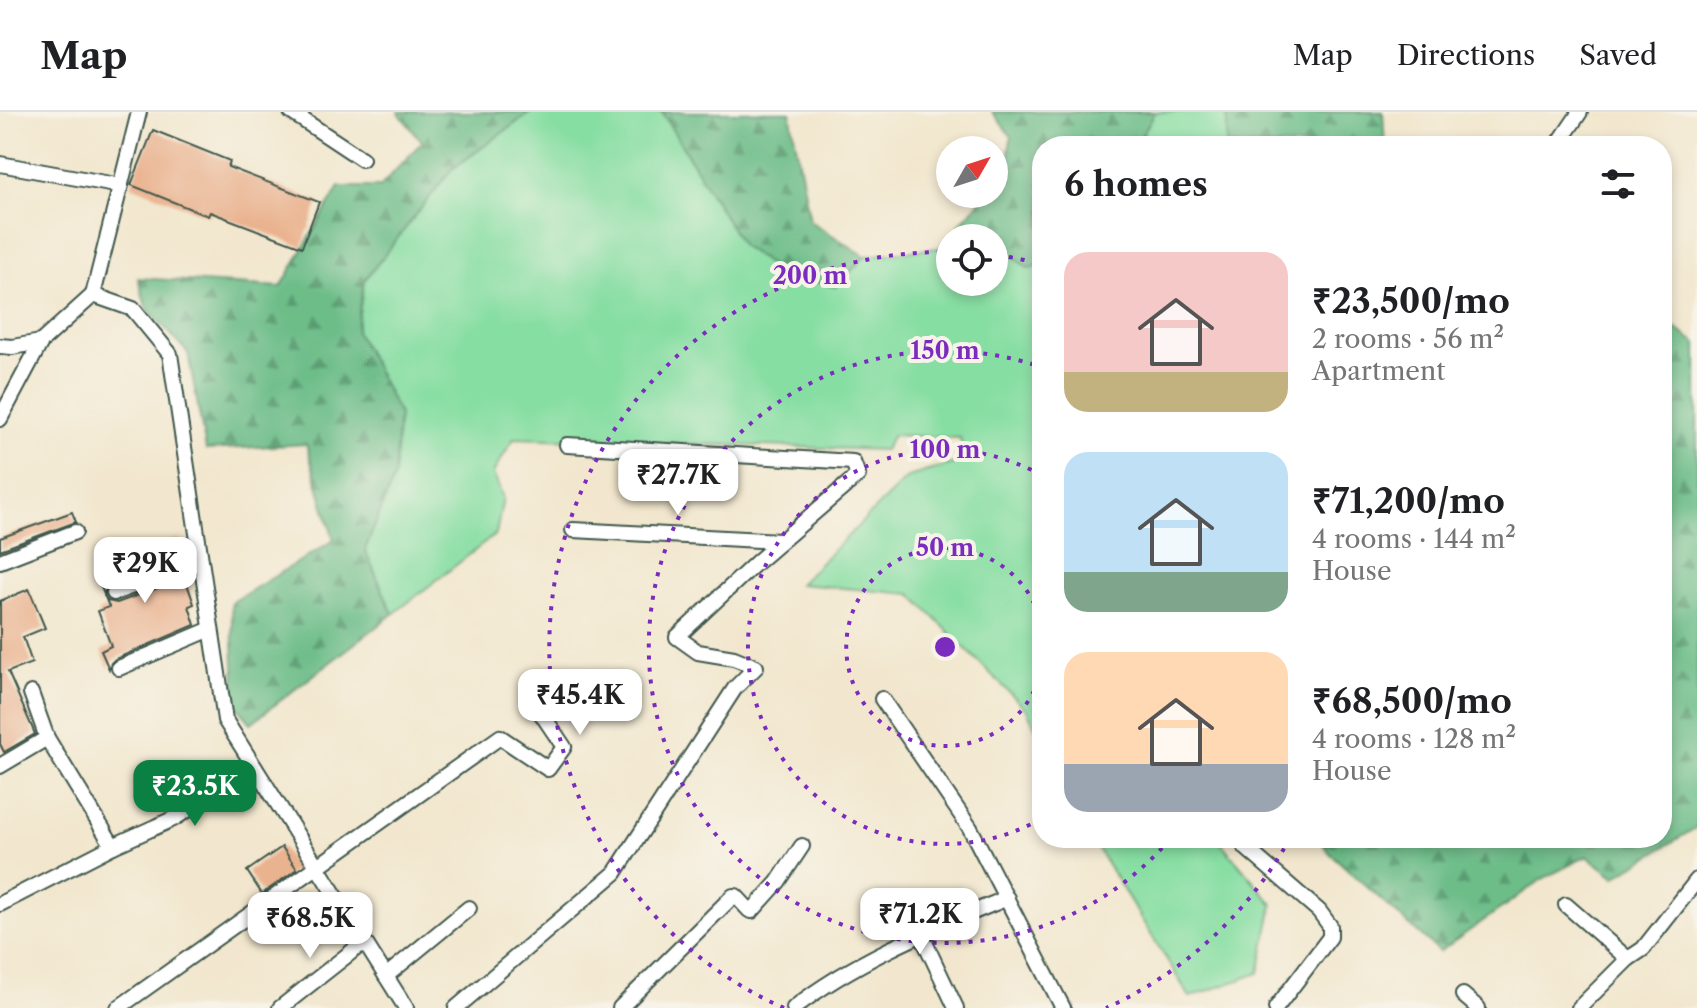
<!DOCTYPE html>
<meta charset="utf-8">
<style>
:root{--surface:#fff;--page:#f2f2f2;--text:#202124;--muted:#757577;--line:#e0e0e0;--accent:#0b8043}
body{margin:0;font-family:"Libre Caslon Text",serif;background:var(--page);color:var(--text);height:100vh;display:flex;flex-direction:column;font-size:30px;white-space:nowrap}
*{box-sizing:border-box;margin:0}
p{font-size:26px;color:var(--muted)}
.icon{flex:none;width:44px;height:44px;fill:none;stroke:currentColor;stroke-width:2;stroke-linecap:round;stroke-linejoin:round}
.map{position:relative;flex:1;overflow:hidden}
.panel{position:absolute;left:1032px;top:24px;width:640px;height:712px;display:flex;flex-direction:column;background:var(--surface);border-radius:32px;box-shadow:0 4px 12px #0003}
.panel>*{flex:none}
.needle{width:52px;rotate:51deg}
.tools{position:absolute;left:936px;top:24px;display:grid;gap:16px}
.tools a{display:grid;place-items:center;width:72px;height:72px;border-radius:50%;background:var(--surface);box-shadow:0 4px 12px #0003;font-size:40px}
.price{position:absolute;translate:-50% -68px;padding:0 18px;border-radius:16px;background:#fff;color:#222;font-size:26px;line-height:52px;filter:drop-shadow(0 2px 4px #0008)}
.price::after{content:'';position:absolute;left:50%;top:48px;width:24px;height:18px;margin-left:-12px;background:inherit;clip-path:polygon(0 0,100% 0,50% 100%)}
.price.selected{background:var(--accent);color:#fff}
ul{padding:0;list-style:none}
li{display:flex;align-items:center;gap:24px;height:200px;padding:0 32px}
li span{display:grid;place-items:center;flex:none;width:224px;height:160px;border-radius:24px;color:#555}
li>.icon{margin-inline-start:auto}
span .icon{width:96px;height:96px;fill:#fffc;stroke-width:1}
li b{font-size:34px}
h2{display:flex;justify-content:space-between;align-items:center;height:96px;padding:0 32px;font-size:34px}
header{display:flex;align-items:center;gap:48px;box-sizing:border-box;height:112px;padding:0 40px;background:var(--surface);border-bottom:2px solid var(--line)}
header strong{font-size:38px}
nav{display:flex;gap:44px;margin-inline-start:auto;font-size:28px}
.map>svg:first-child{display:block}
.grass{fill:#87dea3;stroke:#538e6c;stroke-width:2}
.forest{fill:url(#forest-firs);stroke:#467d5e;stroke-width:2}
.building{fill:#eab390}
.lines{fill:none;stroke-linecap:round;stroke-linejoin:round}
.minor-casing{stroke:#3f564b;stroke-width:18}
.minor{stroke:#fff;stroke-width:14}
.ring{fill:none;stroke:#7b2cbf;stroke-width:4;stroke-dasharray:4 8}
.centre{fill:#7b2cbf;stroke:#f7f3e8;stroke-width:4}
.ring-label{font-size:24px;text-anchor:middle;font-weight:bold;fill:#7b2cbf;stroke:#f7f3e8;stroke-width:8;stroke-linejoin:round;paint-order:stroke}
</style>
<header>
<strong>Map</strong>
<nav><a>Map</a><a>Directions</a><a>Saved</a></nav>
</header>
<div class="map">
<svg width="1697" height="896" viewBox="0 0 1697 896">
<defs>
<pattern id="forest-firs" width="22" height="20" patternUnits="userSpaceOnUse" patternTransform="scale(2)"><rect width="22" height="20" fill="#6dbd89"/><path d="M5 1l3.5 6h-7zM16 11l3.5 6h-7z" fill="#599b71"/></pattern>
</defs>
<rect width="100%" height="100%" fill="#f7f3e8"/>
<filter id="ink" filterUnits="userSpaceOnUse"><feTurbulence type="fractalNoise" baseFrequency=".0125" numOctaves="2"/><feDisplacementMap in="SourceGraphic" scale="16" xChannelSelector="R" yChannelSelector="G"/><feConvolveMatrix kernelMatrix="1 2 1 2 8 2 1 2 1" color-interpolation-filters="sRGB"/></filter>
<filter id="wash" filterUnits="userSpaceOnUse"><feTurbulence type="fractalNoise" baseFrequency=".006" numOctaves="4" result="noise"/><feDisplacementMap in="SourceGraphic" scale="32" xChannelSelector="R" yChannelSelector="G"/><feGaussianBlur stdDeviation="1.8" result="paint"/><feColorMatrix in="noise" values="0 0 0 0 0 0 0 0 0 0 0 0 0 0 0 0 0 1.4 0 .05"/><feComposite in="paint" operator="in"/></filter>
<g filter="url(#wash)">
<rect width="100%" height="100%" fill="#f2e7ce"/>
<!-- grass -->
<g class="grass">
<path d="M531,0H662L742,134L781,160L836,175L865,144L939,136L964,107L989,126H950V170H994V130L1028,156L1042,153V629L1027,598L911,482L799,472L908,365L965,348L960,326L893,323L884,338L514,326L493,361L503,386L496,422L393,502L364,438L394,365L356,219L364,169L451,58Z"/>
<path d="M1155,0H1227V34H1136Z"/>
<path d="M1091,726H1217L1273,792L1259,861L1190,885Z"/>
</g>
<!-- forest -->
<g class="forest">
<path d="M398,0H531L451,58L364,169L356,219L399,302L394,365L365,438L393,502L251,611L236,593L231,491L334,428L306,332L206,338L188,241L146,195L138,166L281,175L339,75H380L422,30Z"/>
<path d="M662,0H790L810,109L865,144L836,175L781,160L742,134Z"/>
<path d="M992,0H1155L1135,34H1042V153L1028,156L994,130V126H989L964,107L986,82H994V73L1007,58L1011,24Z"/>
<path d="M1227,0H1383L1385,34H1227Z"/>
<path d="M1665,209L1697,231V715L1615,765L1587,744L1544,766L1439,840L1332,743L1317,726H1662V210Z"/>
</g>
<g id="blocks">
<!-- building -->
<g class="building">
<path d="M153,18L230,49L228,55L319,90L302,135L210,100L208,104L131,73Z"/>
<path d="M72,400L76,410L0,438V426Z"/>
<path d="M178,427L185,444L111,472L106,475L104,484L108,489L117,491L185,466L194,492L189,494L195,513L115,547L111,551L109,557L101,539L111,534L98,499L109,495L95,460Z"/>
<path d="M29,477L45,516L23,525L32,551L8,560L35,622L4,640L0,632V489Z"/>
<path d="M282,735L297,757L262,782L247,759Z"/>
</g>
</g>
</g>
<g filter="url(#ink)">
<use href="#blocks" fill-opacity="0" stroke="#3f564b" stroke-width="2"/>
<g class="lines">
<!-- minor casing -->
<g class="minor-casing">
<g id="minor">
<path d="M139,0L93,183L133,197L170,242L225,608L406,896"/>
<path d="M291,0L362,47"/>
<path d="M1557,34L1580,0"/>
<path d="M0,52L121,74"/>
<path d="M0,234L12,235L41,230"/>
<path d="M0,307L41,230L93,183"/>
<path d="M573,418L780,429"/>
<path d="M0,449L75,420"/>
<path d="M114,481L201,449"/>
<path d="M119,556L211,517"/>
<path d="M31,581L47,626L113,734"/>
<path d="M882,587L970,716L1063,896"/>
<path d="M0,654L47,626"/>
<path d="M1239,726L1246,736L1319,799L1330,814V825L1276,896"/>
<path d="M0,792L113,734L173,707L255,656"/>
<path d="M1566,793L1628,847L1579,896"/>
<path d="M921,822L956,896"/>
<path d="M1628,847L1643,837L1697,768"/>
<path d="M386,864L469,796"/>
<path d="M1463,883L1478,896"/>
<path d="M118,896L500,625L548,657L564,635L537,595"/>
<path d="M280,896L364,830"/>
<path d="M456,896L615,761L735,576L756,555L734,546L698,540L677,525L757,450L858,363L853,350L567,333"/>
<path d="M620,896L733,784H736L749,798L752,799L778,770L802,734"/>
<path d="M794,896C856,847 935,816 1007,786"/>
</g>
</g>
<!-- minor -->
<use href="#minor" class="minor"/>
</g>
</g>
<!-- distance rings -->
<g class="ring">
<path d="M1042 556A99 99 0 1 1 1042 514"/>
<path d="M1041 707A197 197 0 1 1 1041 363"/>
<path d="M1170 727A296 296 0 1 1 1041 255"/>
<path d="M1290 726A395 395 0 0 1 1106 896M784 896A395 395 0 0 1 948 140M997 143A395 395 0 0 1 1041 152"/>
</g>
<circle cx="945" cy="535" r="12" class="centre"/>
<g class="ring-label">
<text x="810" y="172">200 m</text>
<text x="945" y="247">150 m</text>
<text x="945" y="346">100 m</text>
<text x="945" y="444">50 m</text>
</g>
</svg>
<div class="tools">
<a><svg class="needle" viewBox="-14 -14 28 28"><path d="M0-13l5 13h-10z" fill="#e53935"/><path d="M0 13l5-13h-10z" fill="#757577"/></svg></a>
<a><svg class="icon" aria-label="locate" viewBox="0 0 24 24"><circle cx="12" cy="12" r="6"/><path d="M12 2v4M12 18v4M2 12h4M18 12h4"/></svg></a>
</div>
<b class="price" style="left:678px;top:405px">₹27.7K</b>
<b class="price" style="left:145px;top:493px">₹29K</b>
<b class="price" style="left:580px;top:625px">₹45.4K</b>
<b class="price selected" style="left:195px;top:716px">₹23.5K</b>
<b class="price" style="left:920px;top:844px">₹71.2K</b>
<b class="price" style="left:310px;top:848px">₹68.5K</b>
<section class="panel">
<h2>6 homes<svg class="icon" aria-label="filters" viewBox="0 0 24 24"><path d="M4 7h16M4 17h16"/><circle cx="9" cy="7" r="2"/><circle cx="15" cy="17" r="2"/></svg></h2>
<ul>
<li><span style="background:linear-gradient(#f6c9c9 75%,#c2b280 0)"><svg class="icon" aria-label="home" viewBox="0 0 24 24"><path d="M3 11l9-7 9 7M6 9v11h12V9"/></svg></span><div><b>₹23,500/mo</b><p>2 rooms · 56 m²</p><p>Apartment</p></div></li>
<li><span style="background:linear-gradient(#bfe0f5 75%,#7fa58c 0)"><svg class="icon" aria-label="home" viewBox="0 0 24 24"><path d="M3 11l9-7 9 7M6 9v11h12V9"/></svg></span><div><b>₹71,200/mo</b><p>4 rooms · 144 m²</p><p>House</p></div></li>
<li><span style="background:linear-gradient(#ffd9b3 70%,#9aa5b1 0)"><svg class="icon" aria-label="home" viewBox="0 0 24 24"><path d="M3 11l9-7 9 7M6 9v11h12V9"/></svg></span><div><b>₹68,500/mo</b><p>4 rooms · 128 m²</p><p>House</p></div></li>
</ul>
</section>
</div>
